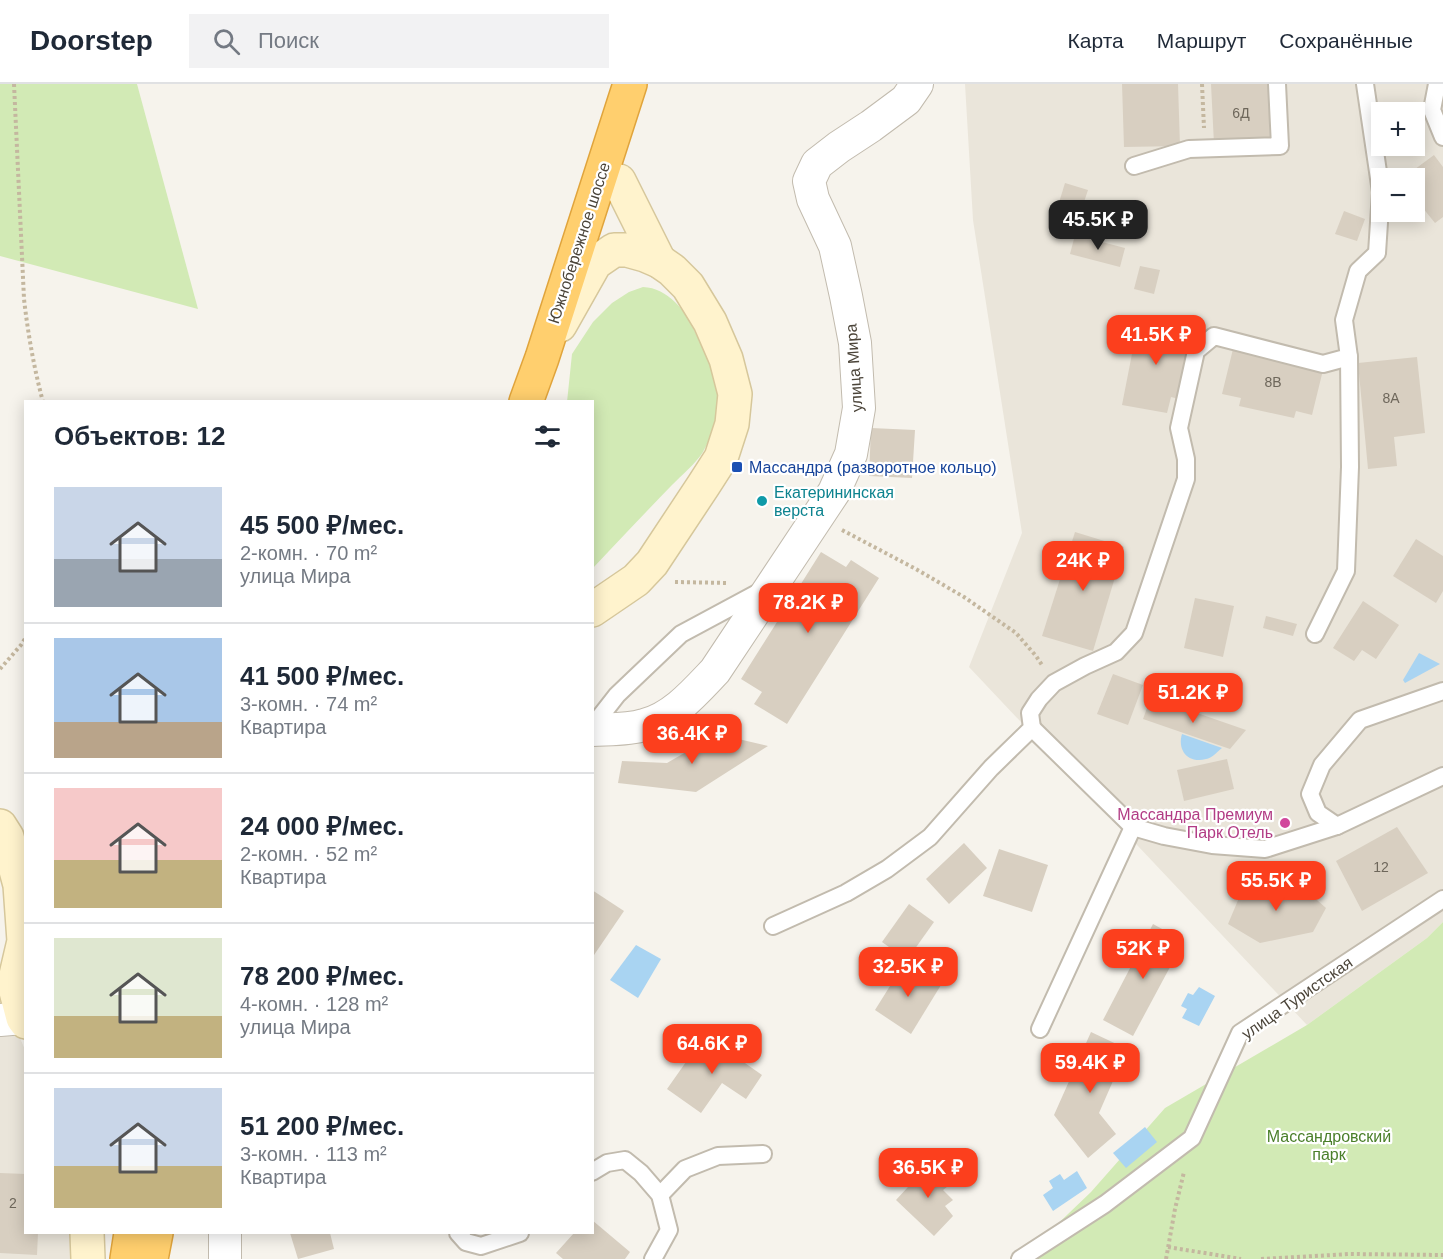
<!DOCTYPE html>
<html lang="ru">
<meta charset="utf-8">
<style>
:root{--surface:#fff;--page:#f2f2f3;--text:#1f2937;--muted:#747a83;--line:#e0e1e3;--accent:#fc3f1d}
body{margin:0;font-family:Helvetica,sans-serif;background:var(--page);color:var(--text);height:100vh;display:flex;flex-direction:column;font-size:22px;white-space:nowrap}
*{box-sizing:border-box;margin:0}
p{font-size:20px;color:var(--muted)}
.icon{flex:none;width:33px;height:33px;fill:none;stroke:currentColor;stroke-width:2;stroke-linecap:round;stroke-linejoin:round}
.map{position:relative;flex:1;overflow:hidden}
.details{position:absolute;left:24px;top:316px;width:570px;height:834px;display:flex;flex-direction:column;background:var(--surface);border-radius:0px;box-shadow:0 3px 15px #0003}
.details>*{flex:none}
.buttons{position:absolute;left:1371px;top:18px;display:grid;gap:12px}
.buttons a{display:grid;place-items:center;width:54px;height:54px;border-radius:0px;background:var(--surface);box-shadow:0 3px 15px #0003;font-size:30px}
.price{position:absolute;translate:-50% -51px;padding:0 14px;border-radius:12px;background:var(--accent);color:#fff;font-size:20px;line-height:39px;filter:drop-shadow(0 2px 3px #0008)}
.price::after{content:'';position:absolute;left:50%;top:36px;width:18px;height:14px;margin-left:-9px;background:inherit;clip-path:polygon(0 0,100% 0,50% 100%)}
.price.selected{background:#222;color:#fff}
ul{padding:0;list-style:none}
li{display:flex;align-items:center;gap:18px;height:150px;padding:0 30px}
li+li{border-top:2px solid var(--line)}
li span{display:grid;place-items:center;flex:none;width:168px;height:120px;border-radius:0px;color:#555}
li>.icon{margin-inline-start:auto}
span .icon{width:72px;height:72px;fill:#fffc;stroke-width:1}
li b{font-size:26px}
h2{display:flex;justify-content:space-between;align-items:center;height:72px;padding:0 30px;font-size:26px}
header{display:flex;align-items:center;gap:36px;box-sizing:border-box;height:84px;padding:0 30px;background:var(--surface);border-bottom:2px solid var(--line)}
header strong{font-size:28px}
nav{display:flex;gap:33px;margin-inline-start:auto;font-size:21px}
.search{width:420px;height:54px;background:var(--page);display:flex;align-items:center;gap:15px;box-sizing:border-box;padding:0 21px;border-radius:0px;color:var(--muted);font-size:22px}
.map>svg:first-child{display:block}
.residential{fill:#eae5da;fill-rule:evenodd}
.green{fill:#d2eab5}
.water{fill:#a9d4f2}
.building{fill:#d8cfc1}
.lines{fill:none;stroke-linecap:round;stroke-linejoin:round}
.lane-casing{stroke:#c2bbae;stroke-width:20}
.street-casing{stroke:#c2bbae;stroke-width:34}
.secondary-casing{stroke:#d6c79b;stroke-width:36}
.highway-casing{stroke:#e0a43c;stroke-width:36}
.path{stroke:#c4b79f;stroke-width:4;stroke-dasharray:3 3;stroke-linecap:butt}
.lane{stroke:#fff;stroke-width:16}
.street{stroke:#fff;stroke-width:32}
.secondary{stroke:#fff3cd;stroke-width:33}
.highway{stroke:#ffcf6e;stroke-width:33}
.transit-dot{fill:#1a4fb4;stroke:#fff;stroke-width:2}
.culture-dot{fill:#0f9aa8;stroke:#fff;stroke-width:2}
.hotel-dot{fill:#d1479c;stroke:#fff;stroke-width:2}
.labels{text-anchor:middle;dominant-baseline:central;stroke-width:4.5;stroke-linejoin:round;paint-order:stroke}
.number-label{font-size:14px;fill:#6e675b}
.street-label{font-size:16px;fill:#4b4439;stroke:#fff}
.transit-label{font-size:16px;fill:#164399;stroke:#fff;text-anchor:start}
.culture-label{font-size:16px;fill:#0d838f;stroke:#fff;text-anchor:start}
.hotel-label{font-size:16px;fill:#b23c85;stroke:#fff;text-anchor:end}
.park-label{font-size:16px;fill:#4a7f2a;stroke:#fff}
</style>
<header>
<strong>Doorstep</strong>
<div class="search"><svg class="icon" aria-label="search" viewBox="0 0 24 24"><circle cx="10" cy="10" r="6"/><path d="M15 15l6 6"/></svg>Поиск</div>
<nav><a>Карта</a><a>Маршрут</a><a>Сохранённые</a></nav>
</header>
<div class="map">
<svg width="1443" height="1175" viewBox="0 0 1443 1175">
<rect width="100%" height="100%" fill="#f6f3ec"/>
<!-- residential -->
<g class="residential">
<path d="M965,0H1443V838L1427,854L1307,941L969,583L1022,449L973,136ZM1382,28H1414V62H1382ZM1382,94H1414V128H1382Z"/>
<path d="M0,905L25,966L26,1149H76L81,1175H0Z"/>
</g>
<!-- green -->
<g class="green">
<path d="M0,0H137L198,225L0,172Z"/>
<path d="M643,203C668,204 686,227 695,248C705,270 719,292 720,316C721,331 710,355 703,368C696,379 681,392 672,401C645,429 619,456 593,484L592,318H567L572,270L593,238L612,219L629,208Z"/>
<path d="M1443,838V1175H1021L1091,1108L1165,1024L1307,941L1427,854Z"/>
</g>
<!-- water -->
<g class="water">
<path d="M1419,569L1440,580L1405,599L1403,596Z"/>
<path d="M1182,650L1222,664C1217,668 1212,674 1206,675C1188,680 1177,666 1182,650Z"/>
<path d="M636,861L661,875L638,914L610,896Z"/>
<path d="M1199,903L1215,912L1199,942L1182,934L1187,925L1181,922L1188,909L1193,911Z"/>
<path d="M1145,1043L1157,1058L1126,1084L1113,1069Z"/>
<path d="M1077,1087L1087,1104L1053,1127L1043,1111L1053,1104L1049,1097L1060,1090L1064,1096Z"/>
</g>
<!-- building -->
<g class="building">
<path d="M1122,0H1178L1180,62L1124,63Z"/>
<path d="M1211,0H1268L1270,58L1214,60Z"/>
<path d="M1434,71L1443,83V133L1435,139L1414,113V94H1403Z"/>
<path d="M1065,99L1088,106L1075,145L1053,138Z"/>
<path d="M1344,127L1365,135L1357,157L1335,150Z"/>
<path d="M1075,151L1125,164L1120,183L1070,170Z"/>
<path d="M1140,182L1160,186L1154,210L1134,205Z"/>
<path d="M1139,234L1185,243L1183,253L1191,254L1179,315L1171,313L1167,329L1122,321Z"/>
<path d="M1233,265L1323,286L1312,331L1296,327L1294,334L1239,322L1241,314L1222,310Z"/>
<path d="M1417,273L1425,349L1394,353L1397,382L1368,385L1358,279Z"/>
<path d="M871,344L915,346L912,394L869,392Z"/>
<path d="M1075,448L1124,463L1093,567L1042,552Z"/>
<path d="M1416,455L1443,472V507L1436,519L1393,492Z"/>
<path d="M821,468L846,483L851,476L879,494L787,640L754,620L762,608L741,595Z"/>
<path d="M1195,514L1234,522L1223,573L1184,564Z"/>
<path d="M1363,517L1399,541L1376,575L1362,566L1354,577L1333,564Z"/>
<path d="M1266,532L1297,540L1293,552L1263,544Z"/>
<path d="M1113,590L1143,601L1128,641L1097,630Z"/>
<path d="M1151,613L1246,646L1230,665L1143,635Z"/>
<path d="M717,650L768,662L696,708L618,699L622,677L667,679Z"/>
<path d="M1227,675L1234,705L1184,717L1177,686Z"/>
<path d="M1397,743L1428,789L1362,827L1336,777Z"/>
<path d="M964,759L987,784L949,820L926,795Z"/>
<path d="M999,765L1048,781L1032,828L983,812Z"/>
<path d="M1300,801L1326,824L1313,848L1260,859L1228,840L1244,802Z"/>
<path d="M592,806L624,827L592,874Z"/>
<path d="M909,820L934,838L907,876L882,858Z"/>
<path d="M1153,840L1184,857L1133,952L1103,936Z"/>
<path d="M905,878L941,901L911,950L875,926Z"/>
<path d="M1091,948L1127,965L1099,1029L1116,1050L1088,1074L1054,1031Z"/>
<path d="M705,951L762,991L746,1015L722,999L701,1029L667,1005Z"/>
<path d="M931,1078L952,1099L943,1106L953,1116L945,1122L953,1132L934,1152L896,1116Z"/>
<path d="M0,1089L26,1090V1149H38L37,1171L0,1169Z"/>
<path d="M592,1136L630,1168L625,1175H563L556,1169L574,1149H592Z"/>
<path d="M290,1149H330L334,1165L298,1175Z"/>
</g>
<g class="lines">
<!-- lane casing -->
<g class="lane-casing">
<g id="lane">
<path d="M1437,0L1432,26L1443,53"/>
<path d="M1134,82L1189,65L1280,62L1277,0"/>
<path d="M1315,550L1346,487L1350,383L1349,273"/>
<path d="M1443,607L1360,636L1322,681L1310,710L1318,729L1337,742L1443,692"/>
<path d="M592,643L617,611L681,550L761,507"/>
<path d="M1032,644L1133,743"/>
<path d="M773,842L846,809L887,785L930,753L991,684L1032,644L1030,629L1039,615L1054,599L1085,582L1116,568L1134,549L1186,395V375L1179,344L1196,267L1214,252L1323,280L1349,273L1344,236L1358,187L1377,169L1381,108L1365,0"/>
<path d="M1040,945L1133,743L1164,752L1212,761L1265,765L1337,742"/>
<path d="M592,1088L607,1079L625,1076L641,1089L660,1111L669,1146L653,1175"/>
<path d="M660,1111L685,1085L718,1072L763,1070"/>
<path d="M458,1149L466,1158L481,1162L520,1149"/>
<path d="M1020,1175L1105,1120L1192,1054L1240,949L1443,815"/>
</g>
</g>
<!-- street casing -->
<g class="street-casing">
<g id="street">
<path d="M592,646C610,645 628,646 644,641C673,634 695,608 715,587L834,408L851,370L859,324L855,259L846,212L835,162L813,115L809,97L817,80L839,63L871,42L906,16L917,0"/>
<path d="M0,936L23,934"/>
<path d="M225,1149V1175"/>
</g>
</g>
<!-- secondary casing -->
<g class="secondary-casing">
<g id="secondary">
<path d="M619,97L659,177"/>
<path d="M560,241L595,179L614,166H627L645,171L659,177L672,186L688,202L710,238L726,275L735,310L732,340L721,374L703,402L652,479L636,496L592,526"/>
<path d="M0,742L7,753L20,801L24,857L14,900L23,934L26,938"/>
<path d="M87,1149L88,1175"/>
</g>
</g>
<!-- highway casing -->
<g class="highway-casing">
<g id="highway">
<path d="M526,318L542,274L630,0"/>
<path d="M127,1175L131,1149"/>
<path d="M151,1175L156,1149"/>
</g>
</g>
<!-- path -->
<g class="path">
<path d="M14,0L24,215C28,250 34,284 43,318"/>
<path d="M1202,0L1204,44"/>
<path d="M842,446L914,484L964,513L1016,549L1036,572L1042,581"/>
<path d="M675,498L728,499"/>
<path d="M0,585L21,561L26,553"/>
<path d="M1168,1163L1241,1175"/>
<path d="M1166,1175L1175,1125L1184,1088"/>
<path d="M1261,1175L1350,1170L1443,1171"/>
</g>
<!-- lane -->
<use href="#lane" class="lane"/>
<!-- street -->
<use href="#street" class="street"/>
<!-- secondary -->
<use href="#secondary" class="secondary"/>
<!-- highway -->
<use href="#highway" class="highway"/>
</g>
<!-- markers -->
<rect class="transit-dot" x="731" y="377" width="12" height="12" rx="3"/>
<circle class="culture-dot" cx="762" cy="417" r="6"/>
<circle class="hotel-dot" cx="1285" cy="739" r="6"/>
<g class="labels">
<!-- number labels -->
<g class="number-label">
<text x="1241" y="29">6Д</text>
<text x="1273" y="298">8В</text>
<text x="1391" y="314">8А</text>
<text x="1381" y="783">12</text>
<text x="13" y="1119">2</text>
</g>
<!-- street labels -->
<g class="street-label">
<text transform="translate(579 159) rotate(-72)">Южнобережное шоссе</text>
<text transform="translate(854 284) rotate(-94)">улица Мира</text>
<text transform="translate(1297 914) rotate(-35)">улица Туристская</text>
</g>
<!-- transit labels -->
<g class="transit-label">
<text x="749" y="383">Массандра (разворотное кольцо)</text>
</g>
<!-- culture labels -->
<g class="culture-label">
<text x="774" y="408">Екатерининская<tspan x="774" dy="18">верста</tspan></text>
</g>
<!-- hotel labels -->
<g class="hotel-label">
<text x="1273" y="730">Массандра Премиум<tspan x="1273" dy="18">Парк Отель</tspan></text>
</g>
<!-- park labels -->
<g class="park-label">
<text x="1329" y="1052">Массандровский<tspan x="1329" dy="18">парк</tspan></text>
</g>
</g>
</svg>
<div class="buttons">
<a>+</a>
<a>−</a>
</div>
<b class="price selected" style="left:1098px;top:167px">45.5K ₽</b>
<b class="price" style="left:1156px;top:282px">41.5K ₽</b>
<b class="price" style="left:1083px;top:508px">24K ₽</b>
<b class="price" style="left:808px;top:550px">78.2K ₽</b>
<b class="price" style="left:1193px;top:640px">51.2K ₽</b>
<b class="price" style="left:692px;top:681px">36.4K ₽</b>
<b class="price" style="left:1276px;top:828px">55.5K ₽</b>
<b class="price" style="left:1143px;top:896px">52K ₽</b>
<b class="price" style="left:908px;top:914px">32.5K ₽</b>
<b class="price" style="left:712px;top:991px">64.6K ₽</b>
<b class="price" style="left:1090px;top:1010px">59.4K ₽</b>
<b class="price" style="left:928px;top:1115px">36.5K ₽</b>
<section class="details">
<h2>Объектов: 12<svg class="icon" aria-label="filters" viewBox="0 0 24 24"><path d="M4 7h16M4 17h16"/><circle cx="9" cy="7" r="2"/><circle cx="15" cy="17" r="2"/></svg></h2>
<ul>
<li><span style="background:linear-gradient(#c9d6e8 60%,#9aa5b1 0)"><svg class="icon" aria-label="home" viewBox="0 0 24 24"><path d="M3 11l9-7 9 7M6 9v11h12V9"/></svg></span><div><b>45 500 ₽/мес.</b><p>2-комн. · 70 m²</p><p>улица Мира</p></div></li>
<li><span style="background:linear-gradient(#a9c7e8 70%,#b9a48a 0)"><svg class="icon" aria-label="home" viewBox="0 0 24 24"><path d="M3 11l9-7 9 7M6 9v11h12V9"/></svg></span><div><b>41 500 ₽/мес.</b><p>3-комн. · 74 m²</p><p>Квартира</p></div></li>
<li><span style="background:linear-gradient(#f6c9c9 60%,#c2b280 0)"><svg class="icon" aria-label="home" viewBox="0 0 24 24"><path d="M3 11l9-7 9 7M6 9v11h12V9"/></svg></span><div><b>24 000 ₽/мес.</b><p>2-комн. · 52 m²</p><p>Квартира</p></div></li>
<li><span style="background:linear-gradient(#dfe7d0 65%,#c2b280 0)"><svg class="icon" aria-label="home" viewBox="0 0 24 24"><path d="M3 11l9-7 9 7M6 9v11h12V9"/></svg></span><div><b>78 200 ₽/мес.</b><p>4-комн. · 128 m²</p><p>улица Мира</p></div></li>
<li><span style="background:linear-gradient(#c9d6e8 65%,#c2b280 0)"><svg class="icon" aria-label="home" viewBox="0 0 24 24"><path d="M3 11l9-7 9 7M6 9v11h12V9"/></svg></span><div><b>51 200 ₽/мес.</b><p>3-комн. · 113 m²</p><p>Квартира</p></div></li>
</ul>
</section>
</div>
